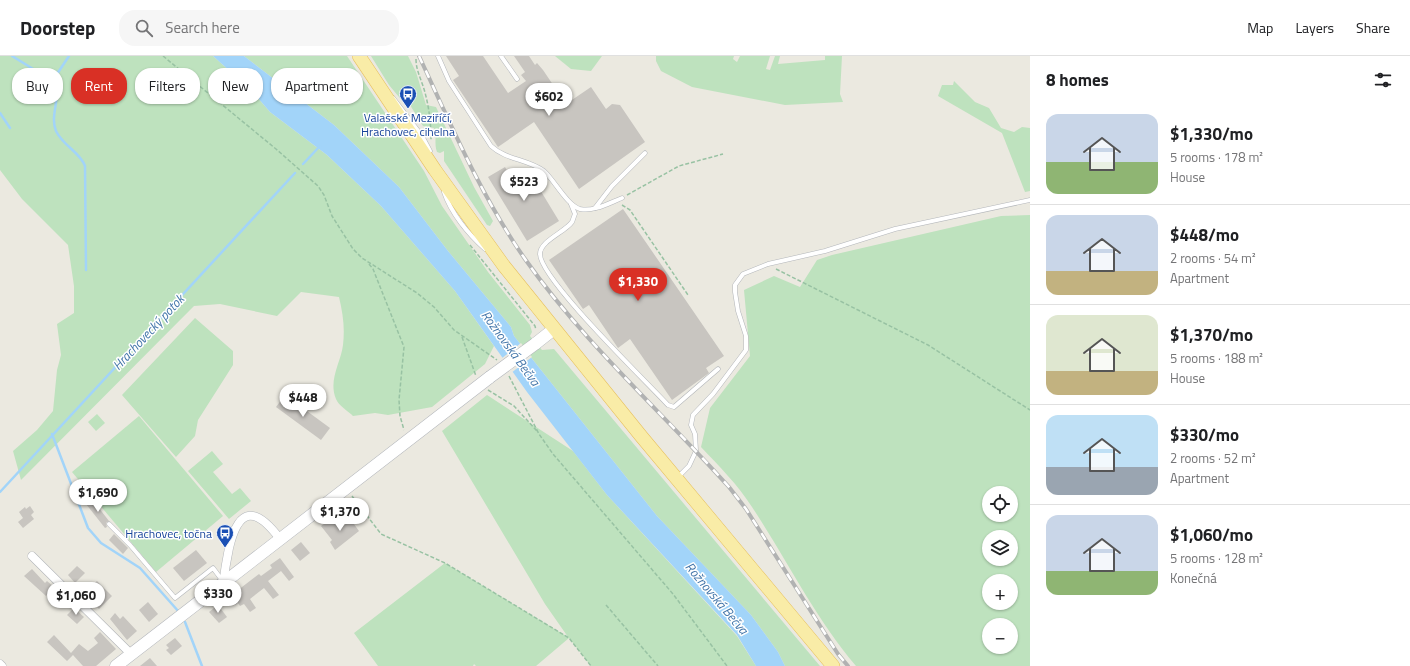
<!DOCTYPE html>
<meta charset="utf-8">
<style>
:root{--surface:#fff;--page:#f6f6f6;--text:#202124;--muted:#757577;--line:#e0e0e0;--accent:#d93025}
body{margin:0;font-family:"Titillium Web",sans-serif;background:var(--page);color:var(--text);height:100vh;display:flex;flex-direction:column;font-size:15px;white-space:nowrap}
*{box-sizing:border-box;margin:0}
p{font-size:13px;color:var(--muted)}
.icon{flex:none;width:22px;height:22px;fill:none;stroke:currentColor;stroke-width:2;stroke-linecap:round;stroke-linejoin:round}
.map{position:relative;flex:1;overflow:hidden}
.drawer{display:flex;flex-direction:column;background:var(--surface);width:380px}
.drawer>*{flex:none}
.top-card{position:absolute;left:12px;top:12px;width:380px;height:36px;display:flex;gap:8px}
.buttons{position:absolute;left:982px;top:430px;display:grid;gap:8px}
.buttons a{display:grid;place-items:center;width:36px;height:36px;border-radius:50%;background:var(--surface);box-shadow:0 1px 3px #0004;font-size:20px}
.price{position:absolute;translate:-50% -34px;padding:0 9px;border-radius:14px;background:#fff;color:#222;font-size:13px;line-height:26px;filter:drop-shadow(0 1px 2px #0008)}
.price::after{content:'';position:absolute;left:50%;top:24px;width:12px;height:9px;margin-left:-6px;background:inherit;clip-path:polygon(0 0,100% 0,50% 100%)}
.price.on{background:var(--accent);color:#fff}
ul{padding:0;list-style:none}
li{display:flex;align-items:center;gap:12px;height:100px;padding:0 16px}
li+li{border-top:1px solid var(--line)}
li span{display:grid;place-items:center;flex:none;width:112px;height:80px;border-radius:12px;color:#555}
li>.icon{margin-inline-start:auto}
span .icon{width:48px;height:48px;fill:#fffc;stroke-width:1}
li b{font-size:17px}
h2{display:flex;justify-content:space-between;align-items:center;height:48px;padding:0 16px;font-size:17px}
.chip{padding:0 14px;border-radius:16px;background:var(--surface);box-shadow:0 1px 3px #0004;font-size:14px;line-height:36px}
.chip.on{background:var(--accent);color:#fff}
header{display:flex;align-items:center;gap:24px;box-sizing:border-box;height:56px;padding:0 20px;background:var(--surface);border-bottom:1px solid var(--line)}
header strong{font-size:19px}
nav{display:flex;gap:22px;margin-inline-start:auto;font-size:14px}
.search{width:280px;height:36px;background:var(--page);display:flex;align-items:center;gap:10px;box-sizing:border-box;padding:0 14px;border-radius:16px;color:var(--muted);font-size:15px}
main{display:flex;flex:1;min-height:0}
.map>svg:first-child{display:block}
.green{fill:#bee2be;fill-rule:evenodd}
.water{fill:#a2d4f9}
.pier{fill:#ebe9e0}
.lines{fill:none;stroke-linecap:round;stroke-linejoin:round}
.stream{stroke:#a2d4f9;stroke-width:2.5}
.building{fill:#c8c5c0}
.lane-casing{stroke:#b3b6ba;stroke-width:5}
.street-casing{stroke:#b3b6ba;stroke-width:9}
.secondary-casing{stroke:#b4b7bc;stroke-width:13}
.primary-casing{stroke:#e8c05d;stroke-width:14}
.path{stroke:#98c2a3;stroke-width:1.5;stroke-dasharray:4 2;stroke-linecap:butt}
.lane{stroke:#fff;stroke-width:4}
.street{stroke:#fff;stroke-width:8}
.secondary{stroke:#fff;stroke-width:12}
.primary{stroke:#f9eca7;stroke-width:13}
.rail-casing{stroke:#b1b2b2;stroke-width:4}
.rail{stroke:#fff;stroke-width:2.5;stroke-dasharray:8;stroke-linecap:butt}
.secondary-bridge-casing{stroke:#b4b7bc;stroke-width:13;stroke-linecap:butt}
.secondary-bridge{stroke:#fff;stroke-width:12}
.labels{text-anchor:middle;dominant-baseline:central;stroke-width:3;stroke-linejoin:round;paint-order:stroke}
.transit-label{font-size:12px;fill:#164399;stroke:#fff}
.water-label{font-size:13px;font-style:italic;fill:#4275a9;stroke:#fff}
</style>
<header>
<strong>Doorstep</strong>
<div class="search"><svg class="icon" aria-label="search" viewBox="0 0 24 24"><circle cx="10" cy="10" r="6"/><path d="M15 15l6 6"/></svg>Search here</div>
<nav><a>Map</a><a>Layers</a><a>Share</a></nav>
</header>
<main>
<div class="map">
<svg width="1030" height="610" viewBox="0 0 1030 610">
<rect width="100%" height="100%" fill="#ebe9e0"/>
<!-- green -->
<g class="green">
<path d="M0,0H213L251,34L270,56L327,99L381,150L455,235L494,290L485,308L432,351L388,359L375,357L353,360C349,356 338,349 336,343C328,324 341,306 343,289C345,272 343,258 339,241L301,236L277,260L220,248L194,250L21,424L13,395L37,374L53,355L57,314L61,299L57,268L74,257V230L68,189L22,143L0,114Z"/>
<path d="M244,0H347L424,115L442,150L488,216L530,269L532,276L530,280L542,294L554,293L820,610H785L778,596L751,559L657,460L514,280L511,271L448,195L399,131L334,69Z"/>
<path d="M371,0H408L416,16L426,49L436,51L474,131L493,165L490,170L487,169L444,105V95L440,97L437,96C434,88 437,81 434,72L423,70L410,49L404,47L389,29Z"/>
<path d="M555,0H602L591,15L571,13Z"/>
<path d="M656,0H734L733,3L737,6L740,0H770L766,13L770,14L775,0H780L778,8L825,4V0H842L840,38L843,46L785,49L692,31L661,15L656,5Z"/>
<path d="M954,25L975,46L989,52L1001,72L1014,76L1022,71L1030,72V135L1025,136L1002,77L938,40L942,29H953Z"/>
<path d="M1030,159V610H856C815,562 787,504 752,451C738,429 719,410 701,391L710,352L750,300L744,234L774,220L800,231L817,204L832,199L1001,160ZM989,437H1011V459H989ZM989,481H1011V503H989ZM989,525H1011V547H989ZM989,569H1011V591H989Z"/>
<path d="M195,262L233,295V309L198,364L195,380L176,401L122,339Z"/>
<path d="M487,339L573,395L607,439L737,580L756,610H591L569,582L536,610H476L474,608L473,610H378L354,577L445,507L568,581L545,548L442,375Z"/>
<path d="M97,358L105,367L96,375L88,366Z"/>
<path d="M139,360L223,460L156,516L72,416Z"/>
<path d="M212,395L223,408L213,416L232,438L240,432L251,445L229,463L188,415Z"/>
</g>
<!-- water -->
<path class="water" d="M213,0H244L334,69L399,131L448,195L511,271L514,280L657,460L751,559L778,596L785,610H756L737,579L607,439L527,336L455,235L381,150L327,99L270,56L251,34Z"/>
<!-- pier -->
<path class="pier" d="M521,287L532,301L511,317L501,303Z"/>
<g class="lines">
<!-- stream -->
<g class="stream">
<path d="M12,0L38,16"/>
<path d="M69,0L53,24C63,40 49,58 56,75C63,90 80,96 85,110L86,214"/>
<path d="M0,57L10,72"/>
<path d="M303,108L320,90"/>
<path d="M52,378L88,472L101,487L140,512L179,556"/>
<path d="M0,436L295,117"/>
<path d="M185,566L202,610"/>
</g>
</g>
<!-- building -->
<g class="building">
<path d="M446,0H483L508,37L526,25L521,19L525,16L514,0H529L535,9L537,7L543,14L566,48L591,31L606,53L612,48L620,49L645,86L579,133L534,66L498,91L453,24L459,20Z"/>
<path d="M505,111L512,124L528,114L559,165L527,185L488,121Z"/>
<path d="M623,153L724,300L706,312L709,317L672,344L630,283L618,292L589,249L583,253L549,204Z"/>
<path d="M285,339L330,372L321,384L276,351Z"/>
<path d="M92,443L109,465L106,467L107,471L105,472L86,448Z"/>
<path d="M30,450L34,456L31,459L34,463L23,472L18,466L23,462L19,456L25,451L26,453Z"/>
<path d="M331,463L333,466L336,464L341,472L351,464L359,475L335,494L330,486L332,484L321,470Z"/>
<path d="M114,478L128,492L123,498L109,484Z"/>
<path d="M301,486L310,497L300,505L291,494Z"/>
<path d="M196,494L207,507L184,525L173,512Z"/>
<path d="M280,502L294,521L289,525L281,515L268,525L279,539L273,543L264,532L250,543L256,552L250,556L244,548L240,550L238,547L235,549L229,541L259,518L261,520L272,512L270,509Z"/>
<path d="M77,510L85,517L75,527L68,519Z"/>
<path d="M32,513L45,527L47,525L54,531L46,540L24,520Z"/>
<path d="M97,525L112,540L99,553L88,541L95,534L91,530Z"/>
<path d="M148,546L158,558L149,566L139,554Z"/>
<path d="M218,549L227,561L219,567L209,556Z"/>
<path d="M74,552L84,561L77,568L67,559Z"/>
<path d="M115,557L120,563L123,560L137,575L127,584L110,563Z"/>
<path d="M100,576L116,593L96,610H83L73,599L67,605L47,586L54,579L71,597L79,588L88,595L98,587L94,582Z"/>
<path d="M175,582L182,590L171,599L166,594L169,592L166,589Z"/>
<path d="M150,602L157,610H140Z"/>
</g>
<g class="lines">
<!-- lane casing -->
<g class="lane-casing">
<g id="lane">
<path d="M438,0L449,25L491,90C506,104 528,103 544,115C555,125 567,149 580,153C594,156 609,147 622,142"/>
<path d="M501,0L517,23"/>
<path d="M393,42L422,80L430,95"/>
<path d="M444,136C451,157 468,178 485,193"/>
<path d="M571,148L575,158C574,160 573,164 572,166C565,176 540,185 540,198C540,223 647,326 668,349L674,351L718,313"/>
<path d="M595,152L612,130L645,97"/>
<path d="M678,421L689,410L696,395L695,378L691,369L693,359L713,338L746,294V280L738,255L735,236V229L743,218L768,208L825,195L895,173L1030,144"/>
<path d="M109,468L130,489L175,542L213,512L222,524"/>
</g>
</g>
<!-- street casing -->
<g class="street-casing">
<g id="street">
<path d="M32,500L131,598"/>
<path d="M224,526C224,515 227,504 229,492C239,450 256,451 280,483"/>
<path d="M0,608L2,610"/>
</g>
</g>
<!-- secondary casing -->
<g class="secondary-casing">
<g id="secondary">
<path d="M535,288L554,273"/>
<path d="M116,610L490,321"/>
</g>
</g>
<!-- primary casing -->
<g class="primary-casing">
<path id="primary" d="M359,0L435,114L504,210L641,380L833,610"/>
</g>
<!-- path -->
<g class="path">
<path d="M163,0L276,93L318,130L324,139L332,160L353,193L362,202L417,237L434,251L454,274L497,304"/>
<path d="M416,3C416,14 421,23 424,33C429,50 431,67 431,84"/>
<path d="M627,139L679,110L723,98"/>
<path d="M622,149L630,154L688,239"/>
<path d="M470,189L535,270L536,274"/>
<path d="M369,208L373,213L404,291L399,344L400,360L404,374"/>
<path d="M776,213L928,289L1030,354"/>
<path d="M462,281L476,320"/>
<path d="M509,320L539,378L553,398L673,538L727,610"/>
<path d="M488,334L514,350L537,375"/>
<path d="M352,440L381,478L445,507L569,582L591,610"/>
<path d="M606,549L658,610"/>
</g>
<!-- lane -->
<use href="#lane" class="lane"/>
<!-- street -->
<use href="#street" class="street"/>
<!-- secondary -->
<use href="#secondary" class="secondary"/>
<!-- primary -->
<use href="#primary" class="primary"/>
<!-- rail casing -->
<g class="rail-casing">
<path id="rail" d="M419,0C451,69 481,140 525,203C584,287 661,355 729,431L746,453L838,598L848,610"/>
</g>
<!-- rail -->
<use href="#rail" class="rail"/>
<!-- secondary-bridge casing -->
<g class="secondary-bridge-casing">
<path id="secondary-bridge" d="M490,321L535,288"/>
</g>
<!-- secondary-bridge -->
<use href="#secondary-bridge" class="secondary-bridge"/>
</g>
<!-- icons -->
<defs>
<g id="bus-pin" transform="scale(0.9)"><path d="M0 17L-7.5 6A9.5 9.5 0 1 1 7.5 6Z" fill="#1a4fb4" stroke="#fff"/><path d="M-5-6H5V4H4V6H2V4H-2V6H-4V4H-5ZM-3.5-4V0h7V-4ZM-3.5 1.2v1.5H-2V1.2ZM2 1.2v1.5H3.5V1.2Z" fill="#fff"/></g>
</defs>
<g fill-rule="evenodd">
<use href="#bus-pin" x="408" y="38"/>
<use href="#bus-pin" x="225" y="477"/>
</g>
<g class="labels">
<!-- transit labels -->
<g class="transit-label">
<text x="408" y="61">Valašské Meziříčí,<tspan x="408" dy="14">Hrachovec, cihelna</tspan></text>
<text x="212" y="477" text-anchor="end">Hrachovec, točna</text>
</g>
<!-- water labels -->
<g class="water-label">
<text transform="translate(148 276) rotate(-47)">Hrachovecký potok</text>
<text transform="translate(511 292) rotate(54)">Rožnovská Bečva</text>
<text transform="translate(717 542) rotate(50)">Rožnovská Bečva</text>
</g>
</g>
</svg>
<div class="buttons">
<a><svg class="icon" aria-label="locate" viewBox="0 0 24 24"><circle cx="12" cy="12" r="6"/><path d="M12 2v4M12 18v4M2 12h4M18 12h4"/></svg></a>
<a><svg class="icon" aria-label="layers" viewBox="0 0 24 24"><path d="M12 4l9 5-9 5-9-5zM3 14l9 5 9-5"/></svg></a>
<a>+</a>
<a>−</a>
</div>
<b class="price" style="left:549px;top:61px">$602</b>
<b class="price" style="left:524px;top:146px">$523</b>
<b class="price on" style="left:638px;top:246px">$1,330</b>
<b class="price" style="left:303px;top:362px">$448</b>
<b class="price" style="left:98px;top:457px">$1,690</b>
<b class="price" style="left:340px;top:476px">$1,370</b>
<b class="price" style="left:218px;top:558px">$330</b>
<b class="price" style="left:76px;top:560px">$1,060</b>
<div class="top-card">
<a class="chip">Buy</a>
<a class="chip on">Rent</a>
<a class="chip">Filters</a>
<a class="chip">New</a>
<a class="chip">Apartment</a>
</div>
</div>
<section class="drawer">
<h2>8 homes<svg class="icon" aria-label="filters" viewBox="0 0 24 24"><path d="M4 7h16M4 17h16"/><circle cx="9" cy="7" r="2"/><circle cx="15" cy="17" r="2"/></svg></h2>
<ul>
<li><span style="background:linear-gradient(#c9d6e8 60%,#8fb573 0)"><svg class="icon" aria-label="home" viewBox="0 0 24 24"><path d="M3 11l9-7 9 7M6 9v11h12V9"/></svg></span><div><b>$1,330/mo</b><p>5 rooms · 178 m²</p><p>House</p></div></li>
<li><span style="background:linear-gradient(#c9d6e8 70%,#c2b280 0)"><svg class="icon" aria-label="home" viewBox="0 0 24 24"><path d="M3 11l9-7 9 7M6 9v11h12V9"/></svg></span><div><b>$448/mo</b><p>2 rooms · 54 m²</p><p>Apartment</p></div></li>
<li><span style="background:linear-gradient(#dfe7d0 70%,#c2b280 0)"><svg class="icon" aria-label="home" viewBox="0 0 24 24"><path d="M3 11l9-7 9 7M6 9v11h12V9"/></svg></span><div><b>$1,370/mo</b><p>5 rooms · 188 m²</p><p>House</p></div></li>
<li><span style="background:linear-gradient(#bfe0f5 65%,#9aa5b1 0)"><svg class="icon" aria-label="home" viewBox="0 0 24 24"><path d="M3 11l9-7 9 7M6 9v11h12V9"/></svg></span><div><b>$330/mo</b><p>2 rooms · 52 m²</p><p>Apartment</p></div></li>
<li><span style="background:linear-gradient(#c9d6e8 70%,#8fb573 0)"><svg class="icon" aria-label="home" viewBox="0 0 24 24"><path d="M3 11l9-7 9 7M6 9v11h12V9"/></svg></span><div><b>$1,060/mo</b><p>5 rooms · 128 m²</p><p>Konečná</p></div></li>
</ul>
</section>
</main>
